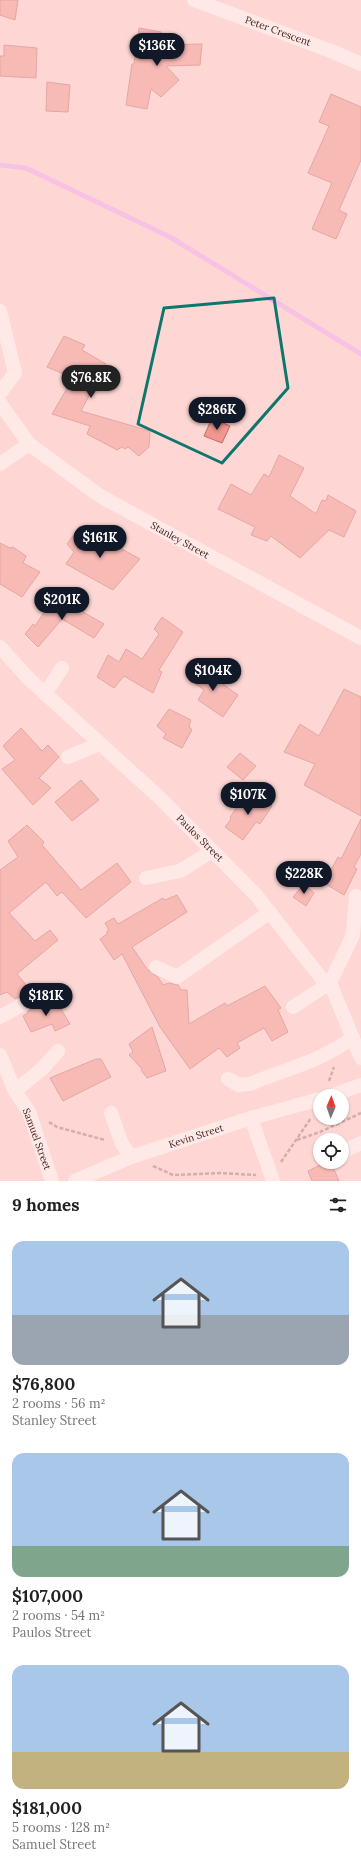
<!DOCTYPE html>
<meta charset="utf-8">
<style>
:root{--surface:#fff;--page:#f6f6f6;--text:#222;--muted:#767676;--accent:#111827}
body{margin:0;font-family:Lora,serif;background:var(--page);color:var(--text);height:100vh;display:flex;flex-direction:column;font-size:15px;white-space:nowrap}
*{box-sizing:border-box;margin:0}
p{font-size:13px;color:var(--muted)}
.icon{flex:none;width:22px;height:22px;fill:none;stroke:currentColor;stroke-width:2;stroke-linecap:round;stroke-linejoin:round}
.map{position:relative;height:1181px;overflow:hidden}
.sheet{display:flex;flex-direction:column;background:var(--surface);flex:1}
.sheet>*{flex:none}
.needle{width:26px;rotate:2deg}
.controls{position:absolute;left:313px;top:1089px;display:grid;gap:8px}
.controls a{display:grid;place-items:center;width:36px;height:36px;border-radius:50%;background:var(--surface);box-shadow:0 1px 3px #0004;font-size:20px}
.price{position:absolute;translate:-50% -34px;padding:0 9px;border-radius:14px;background:var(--accent);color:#fff;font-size:13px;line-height:26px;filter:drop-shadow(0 1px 2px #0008)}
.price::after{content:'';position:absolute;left:50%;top:24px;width:12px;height:9px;margin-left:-6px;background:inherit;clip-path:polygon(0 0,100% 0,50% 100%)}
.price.active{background:#222;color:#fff}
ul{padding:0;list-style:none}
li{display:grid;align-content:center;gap:8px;height:212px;padding:0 12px}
li span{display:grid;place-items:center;height:124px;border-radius:12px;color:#555}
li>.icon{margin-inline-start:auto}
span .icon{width:72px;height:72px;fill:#fffc;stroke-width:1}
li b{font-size:17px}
h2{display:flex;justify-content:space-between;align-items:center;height:48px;padding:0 12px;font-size:17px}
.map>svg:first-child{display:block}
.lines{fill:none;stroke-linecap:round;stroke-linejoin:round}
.stream{stroke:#f2a9f8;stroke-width:5}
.building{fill:#f09790;stroke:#c26d68}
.path{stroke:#a27d7b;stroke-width:2.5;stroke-dasharray:4 2;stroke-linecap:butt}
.minor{stroke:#fff;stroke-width:14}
.marked{fill:none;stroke:#0f766e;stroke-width:3;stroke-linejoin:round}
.labels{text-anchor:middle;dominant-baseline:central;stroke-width:3.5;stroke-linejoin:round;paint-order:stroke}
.street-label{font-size:10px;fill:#401d1c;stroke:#feeae8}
</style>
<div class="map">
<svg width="361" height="1181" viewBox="0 0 361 1181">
<rect width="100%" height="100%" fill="#fed7d4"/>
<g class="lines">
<!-- stream -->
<path class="stream" d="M0,165L26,168L170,237L361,354"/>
</g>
<!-- building -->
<g class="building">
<path d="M0,0H18L15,20L0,15Z"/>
<path d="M139,28L161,32L159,45L202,44L200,65L166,66L179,80L161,97L151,89L147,109L126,105L132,64H134Z"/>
<path d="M4,45L37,48L36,78L0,76V56H4Z"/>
<path d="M47,82L70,85L68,112L46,111Z"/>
<path d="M331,94L361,107V160L339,210L347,214L336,239L312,229L332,183L308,173L329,126L319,122Z"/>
<path d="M64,336L85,345L82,350L106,364L81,411L150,431L149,447L139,456L128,447L125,449L122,447L117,450L87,434L90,426L52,414L73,378L47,367Z"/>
<path d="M212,418L230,426L222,443L204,436Z"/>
<path d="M279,455L304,468L290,496L316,514L322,500L326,501L328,495L356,511L344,537L329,530L300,558L271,536L267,541L251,535L255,527L218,509L231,484L251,495L264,474L269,477Z"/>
<path d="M80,526L140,559L113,590L66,564L74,552L67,544Z"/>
<path d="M0,543L10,548L13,547L26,556L23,563L40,572L22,597L0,584Z"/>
<path d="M55,596L104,624L94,638L62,619L38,647L25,634L33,624L35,626Z"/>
<path d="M162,617L183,632L159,670L162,672L153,693L124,676L114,688L97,677L108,655L119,662L126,649L142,659L159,634L154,629Z"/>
<path d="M198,666L238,695L223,717L198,700L204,690L188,678Z"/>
<path d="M344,689L361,697V816L304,785L315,764L284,752L300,724L319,736Z"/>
<path d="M169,709L191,720L189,726L192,730L182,748L163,738L166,734L157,726Z"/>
<path d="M21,728L42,751L48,745L59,757L39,778L51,788L33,805L2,769L15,760L3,746Z"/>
<path d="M240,753L256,766L243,780L227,767Z"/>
<path d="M81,780L99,800L72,821L55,802Z"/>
<path d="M252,792L272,806L260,824L256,822L243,840L225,827L231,819L230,817L238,806L241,807Z"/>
<path d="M361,819V854L354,867L357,869L344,895L324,883L338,857L341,859Z"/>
<path d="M27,825L44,842L42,845L81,890L117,863L131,882L86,918L62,892L57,896L46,882L9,913L35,941L50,930L58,940L17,974L31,991L15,999L7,992L0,995V870L18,857L8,841Z"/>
<path d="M304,884L314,893L306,906L293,897Z"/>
<path d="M177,895L187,912L132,947L147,969L158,977L163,985L169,983L178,985L181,990H187L189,1024L225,1003L227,1006L265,986L281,1008L278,1010L288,1032L272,1041L264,1028L237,1043L240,1048L227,1057L219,1048L190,1069L160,1027L122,954L114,960L100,939L107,934V931L109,930L105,923L114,918L118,924L163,898L165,900Z"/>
<path d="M47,999L51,1005L58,1004L70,1024L55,1031L52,1024L31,1032L23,1016L28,1013L27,1012Z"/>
<path d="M152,1027L166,1071L147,1078L141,1070L142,1069L129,1055L133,1052L129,1044Z"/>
<path d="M96,1059H101L111,1077L63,1101L50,1078Z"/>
<path d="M326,1162H331L339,1181H312L308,1171Z"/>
</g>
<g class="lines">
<!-- path -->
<g class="path">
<path d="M329,1081L334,1067"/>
<path d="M49,1122L57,1127L105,1140"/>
<path d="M297,1140L320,1132L361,1113"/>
<path d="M281,1162L311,1118"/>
<path d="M153,1166L173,1175L220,1173L256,1175"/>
</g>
<!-- minor -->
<g class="minor">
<path d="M194,0L331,51L361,64"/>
<path d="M0,311L15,373L0,393"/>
<path d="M0,403L29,444L100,496L361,638"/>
<path d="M0,464L29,444"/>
<path d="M0,647L28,678L161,799L256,895L322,979L330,983L361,1058"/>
<path d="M45,694L62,668"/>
<path d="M68,757L99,744"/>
<path d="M146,878L180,871L212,851"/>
<path d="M156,967L177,977L270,912"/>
<path d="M293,1007L330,983L353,935L356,896"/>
<path d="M0,1017L32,999"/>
<path d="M0,1055L15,1091L29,1112L52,1181"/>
<path d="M228,1079L239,1085L250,1084C285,1069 323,1061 353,1037"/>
<path d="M15,1091L42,1069L58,1051"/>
<path d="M330,1096L361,1085"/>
<path d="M111,1113L122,1144L131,1157"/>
<path d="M251,1118L273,1181"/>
<path d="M342,1157L346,1150L361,1143"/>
<path d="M75,1181L131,1157L251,1118L320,1099"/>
</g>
</g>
<!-- marked area -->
<path d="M0 0H361V1181H0ZM274,298L288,388L222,463L138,424L164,308Z" fill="#fed7d4" fill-opacity=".55" fill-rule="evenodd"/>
<path class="marked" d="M274,298L288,388L222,463L138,424L164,308Z"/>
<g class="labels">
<!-- street labels -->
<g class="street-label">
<text transform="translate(278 31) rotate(20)">Peter Crescent</text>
<text transform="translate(180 540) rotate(29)">Stanley Street</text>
<text transform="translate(200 838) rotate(45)">Paulos Street</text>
<text transform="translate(196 1136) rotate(-18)">Kevin Street</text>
<text transform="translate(37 1139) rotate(70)">Samuel Street</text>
</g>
</g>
</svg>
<div class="controls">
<a><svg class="needle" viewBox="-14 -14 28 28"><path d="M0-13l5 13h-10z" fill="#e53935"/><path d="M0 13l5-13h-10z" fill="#767676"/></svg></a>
<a><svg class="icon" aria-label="locate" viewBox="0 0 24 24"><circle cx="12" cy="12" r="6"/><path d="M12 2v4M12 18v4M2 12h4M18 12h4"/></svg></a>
</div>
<b class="price" style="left:157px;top:67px">$136K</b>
<b class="price active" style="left:91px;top:399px">$76.8K</b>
<b class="price" style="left:217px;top:431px">$286K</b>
<b class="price" style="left:100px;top:559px">$161K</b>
<b class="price" style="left:62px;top:621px">$201K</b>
<b class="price" style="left:213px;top:692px">$104K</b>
<b class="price" style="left:248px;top:816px">$107K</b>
<b class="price" style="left:304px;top:895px">$228K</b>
<b class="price" style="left:46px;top:1017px">$181K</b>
</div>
<section class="sheet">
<h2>9 homes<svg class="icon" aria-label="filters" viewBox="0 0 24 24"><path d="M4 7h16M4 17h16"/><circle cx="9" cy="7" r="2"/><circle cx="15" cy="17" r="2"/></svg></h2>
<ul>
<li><span style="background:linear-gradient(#a9c7e8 60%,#9aa5b1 0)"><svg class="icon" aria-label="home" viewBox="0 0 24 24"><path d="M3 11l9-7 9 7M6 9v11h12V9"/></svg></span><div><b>$76,800</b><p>2 rooms · 56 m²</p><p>Stanley Street</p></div></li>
<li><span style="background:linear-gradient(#a9c7e8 75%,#7fa58c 0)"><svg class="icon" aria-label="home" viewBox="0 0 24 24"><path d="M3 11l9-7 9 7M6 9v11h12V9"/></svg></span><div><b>$107,000</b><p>2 rooms · 54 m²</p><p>Paulos Street</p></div></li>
<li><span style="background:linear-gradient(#a9c7e8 70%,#c2b280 0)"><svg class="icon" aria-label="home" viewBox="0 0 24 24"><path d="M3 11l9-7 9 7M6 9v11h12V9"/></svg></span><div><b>$181,000</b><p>5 rooms · 128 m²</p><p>Samuel Street</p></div></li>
</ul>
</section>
